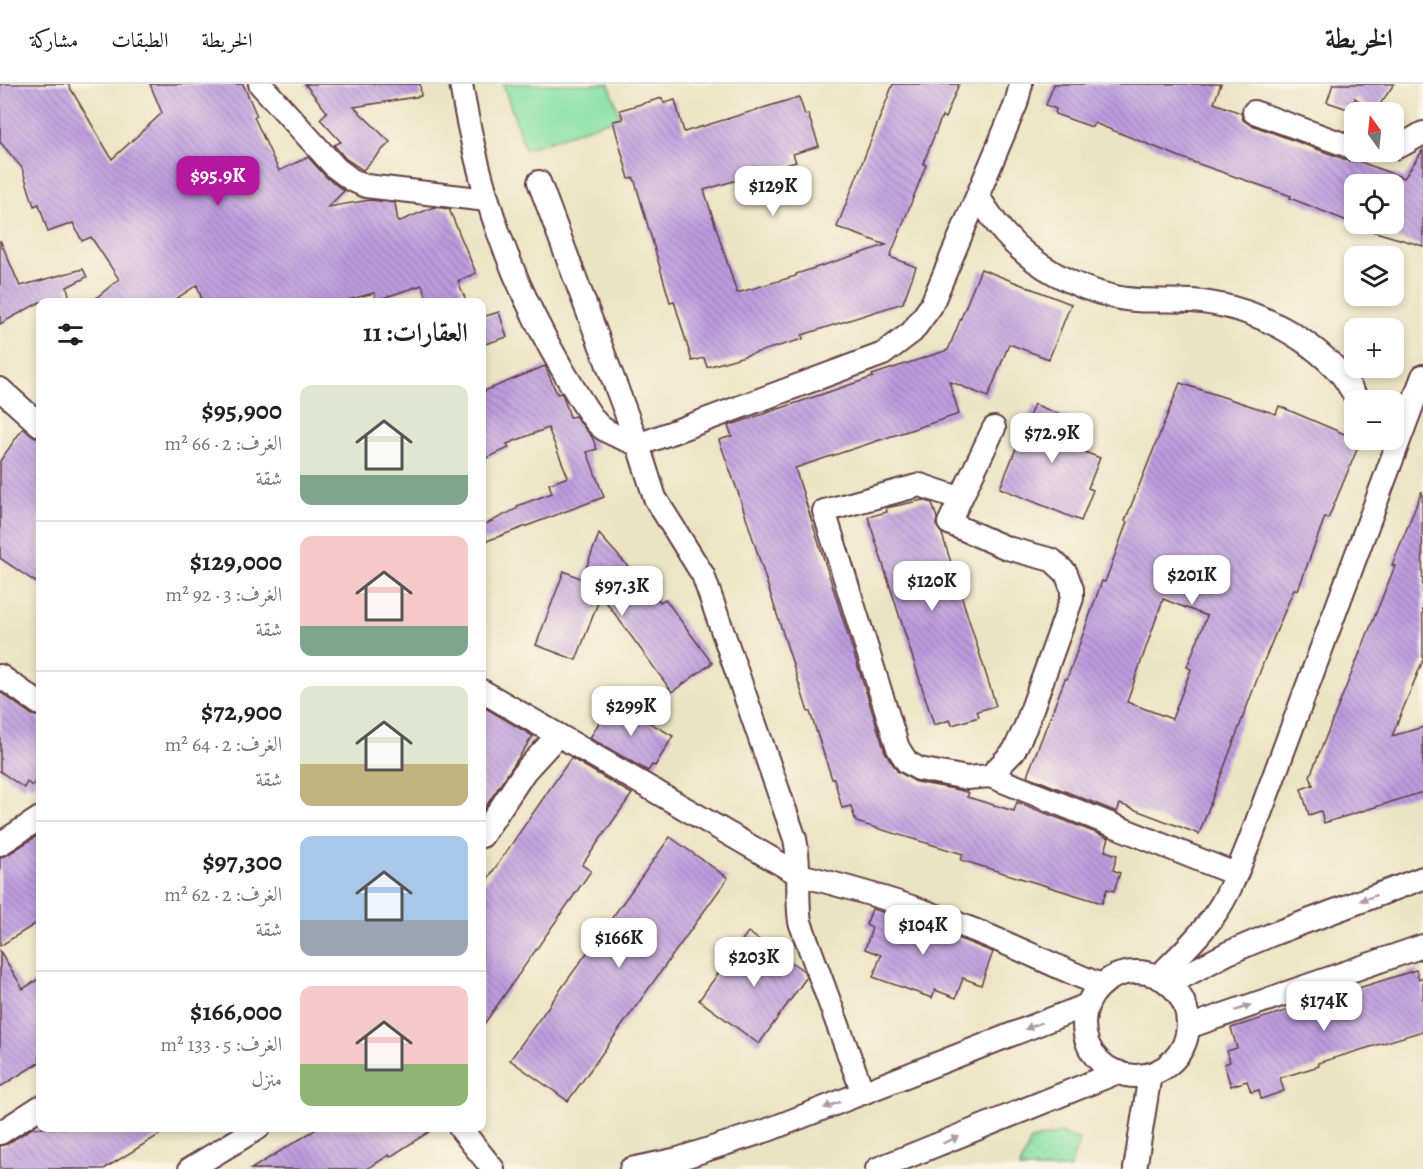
<!DOCTYPE html>
<html lang="ar">
<meta charset="utf-8">
<style>
:root{--surface:#fff;--page:#f6f6f6;--text:#222;--muted:#767676;--line:#e0e0e0;--accent:#b5179e}
body{margin:0;font-family:Alegreya,Amiri,serif;background:var(--page);color:var(--text);direction:rtl;height:100vh;display:flex;flex-direction:column;font-size:22px;white-space:nowrap}
*{box-sizing:border-box;margin:0}
p{font-size:20px;color:var(--muted)}
.icon{flex:none;width:33px;height:33px;fill:none;stroke:currentColor;stroke-width:2;stroke-linecap:round;stroke-linejoin:round}
.map{position:relative;flex:1;overflow:hidden;direction:ltr}
.panel{position:absolute;left:36px;top:214px;width:450px;height:834px;display:flex;flex-direction:column;background:var(--surface);border-radius:12px;box-shadow:0 3px 9px #0003;direction:rtl}
.panel>*{flex:none}
.needle{width:39px;rotate:345deg}
.controls{position:absolute;left:1344px;top:18px;display:grid;gap:12px}
.controls a{display:grid;place-items:center;width:60px;height:60px;border-radius:12px;background:var(--surface);box-shadow:0 3px 9px #0003;font-size:30px}
.price{position:absolute;translate:-50% -51px;padding:0 14px;border-radius:12px;background:#fff;color:#222;font-size:20px;line-height:39px;filter:drop-shadow(0 2px 3px #0008)}
.price::after{content:'';position:absolute;left:50%;top:36px;width:18px;height:14px;margin-left:-9px;background:inherit;clip-path:polygon(0 0,100% 0,50% 100%)}
.price.on{background:var(--accent);color:#fff}
ul{padding:0;list-style:none}
li{display:flex;align-items:center;gap:18px;height:150px;padding:0 18px}
li+li{border-top:2px solid var(--line)}
li span{display:grid;place-items:center;flex:none;width:168px;height:120px;border-radius:12px;color:#555}
li>.icon{margin-inline-start:auto}
span .icon{width:72px;height:72px;fill:#fffc;stroke-width:1}
li b{font-size:26px}
h2{display:flex;justify-content:space-between;align-items:center;height:72px;padding:0 18px;font-size:26px}
header{display:flex;align-items:center;gap:36px;box-sizing:border-box;height:84px;padding:0 30px;background:var(--surface);border-bottom:2px solid var(--line)}
header strong{font-size:28px}
nav{display:flex;gap:33px;margin-inline-start:auto;font-size:21px}
.map>svg:first-child{display:block}
.grass{fill:url(#grass-dots);stroke:#698068;stroke-width:1.5}
.pitch{fill:#88e1a6;stroke:#698068;stroke-width:1.5}
.building{fill:url(#building-back-hatch);fill-rule:evenodd}
.lines{fill:none;stroke-linecap:round;stroke-linejoin:round}
.minor-casing{stroke:#623d42;stroke-width:26}
.minor{stroke:#fff;stroke-width:22}
.oneway{fill:#ae9aa0}
</style>
<header>
<strong>الخريطة</strong>
<nav><a>الخريطة</a><a>الطبقات</a><a>مشاركة</a></nav>
</header>
<div class="map">
<svg width="1423" height="1085" viewBox="0 0 1423 1085">
<defs>
<pattern id="grass-dots" width="8" height="8" patternUnits="userSpaceOnUse" patternTransform="scale(1.5)"><rect width="8" height="8" fill="#88e1a6"/><path d="M2 2h.1M6 6h.1" fill="none" stroke="#77c18f" stroke-width="1.8" stroke-linecap="round"/></pattern>
<pattern id="building-back-hatch" width="6" height="6" patternUnits="userSpaceOnUse" patternTransform="scale(1.5)"><rect width="6" height="6" fill="#bd9cdf"/><path d="M-1 5l2 2M0 0l6 6M5-1l2 2" fill="none" stroke="#9c7fb5"/></pattern>
</defs>
<rect width="100%" height="100%" fill="#fcf5e5"/>
<filter id="ink" filterUnits="userSpaceOnUse"><feTurbulence type="fractalNoise" baseFrequency=".0167" numOctaves="2"/><feDisplacementMap in="SourceGraphic" scale="12" xChannelSelector="R" yChannelSelector="G"/><feConvolveMatrix kernelMatrix="1 2 1 2 8 2 1 2 1" color-interpolation-filters="sRGB"/></filter>
<filter id="wash" filterUnits="userSpaceOnUse"><feTurbulence type="fractalNoise" baseFrequency=".008" numOctaves="4" result="noise"/><feDisplacementMap in="SourceGraphic" scale="24" xChannelSelector="R" yChannelSelector="G"/><feGaussianBlur stdDeviation="1.35" result="paint"/><feColorMatrix in="noise" values="0 0 0 0 0 0 0 0 0 0 0 0 0 0 0 0 0 1.4 0 .05"/><feComposite in="paint" operator="in"/></filter>
<g filter="url(#wash)">
<rect width="100%" height="100%" fill="#ebe4c4"/>
<!-- grass -->
<path class="grass" d="M1061,1049L1080,1056L1069,1085H1019L1031,1056Z"/>
<!-- pitch -->
<path class="pitch" d="M503,0H609L620,33L525,65Z"/>
<g id="blocks">
<!-- building -->
<g class="building">
<path d="M0,0H68L112,75L162,29L150,0H243L257,32L254,33L279,87L308,73L326,93L344,107L328,123L370,116L395,119L398,138L434,123L449,125L476,189L458,197L467,219H429L422,201L377,216L374,209L336,219H203L197,201L170,219H90L119,195L91,153L82,157L73,139L48,148L39,120L34,122L22,84L0,58Z"/>
<path d="M305,0H420L421,12L354,23L390,58L363,86L345,74L334,61L341,58L320,35L327,28Z"/>
<path d="M893,0H959L945,34L942,32L923,80L926,81L890,173L916,183L903,219L802,251L803,255L707,283L704,274L692,277L674,217L670,218L634,94L629,95L613,37L623,35L620,26L662,14L664,19L675,16L684,48L799,13L805,31L808,30L819,62L793,70L796,78L704,106L737,209L796,192V190L886,161L837,143Z"/>
<path d="M1054,0H1221L1214,19L1241,29L1243,36L1249,40L1349,77H1358L1404,94L1423,66V162L1372,147L1290,114L1291,112L1193,78L1094,39L1092,43L1055,30L1056,25L1046,21ZM1354,100H1394V140H1354Z"/>
<path d="M1333,0H1394L1375,28L1355,14L1351,26L1327,18Z"/>
<path d="M0,156L20,202L83,185L87,193L67,203L71,219L40,218L0,240Z"/>
<path d="M981,185L1071,220L1049,275L1009,260L988,313L949,297L959,330L795,384L885,668L897,687L916,698L959,706L969,709L967,713L1014,727L1017,718L1109,754L1105,767L1117,771L1113,786L1120,789L1114,807L1107,805L1102,819L961,776L963,770L856,738L851,722L842,724L834,694L832,695L810,628H808L739,411L719,356L732,352L728,342L873,293L872,291L948,266Z"/>
<path d="M499,228L507,253L482,261V233Z"/>
<path d="M545,282L557,310L561,309L563,312L570,333L575,332L592,353L597,365L587,368L604,413L484,458L482,452V442L518,424L517,422L552,409L549,400L568,393L548,344L507,360L509,364L482,376V308Z"/>
<path d="M1180,299L1276,330L1279,322L1354,354V356H1361L1328,435L1325,433L1298,506L1294,505L1264,577L1199,750L1120,720L1117,728L1027,692L1065,595H1067L1102,497L1105,498L1127,438L1125,437ZM1163,515L1207,532L1187,583L1191,585L1172,635L1127,618Z"/>
<path d="M1034,320L1087,342L1077,365L1100,374L1088,404L1093,406L1081,437L1000,404Z"/>
<path d="M23,344L31,351L40,354V501L0,474V377Z"/>
<path d="M1422,407L1423,576L1392,652L1423,643V708L1324,739L1321,727L1309,731L1301,705L1313,701L1310,692L1395,482L1392,481Z"/>
<path d="M923,416L932,419L937,434L936,441L942,450L996,622L977,627L979,633L952,641L950,636L934,641L868,433L887,428L886,424Z"/>
<path d="M599,450L660,518L665,515L712,579L672,608L601,511L576,576L536,561L564,487L582,495Z"/>
<path d="M0,608L32,631L40,633V691L32,702L27,698L24,704L0,687Z"/>
<path d="M612,617L673,652L655,682L652,681L648,687L590,654Z"/>
<path d="M482,622L533,652L482,728Z"/>
<path d="M571,674L632,710L582,781L591,787L482,943V803Z"/>
<path d="M40,750V837L0,862V773L7,771Z"/>
<path d="M670,753L728,794L568,1017L510,976Z"/>
<path d="M872,825L921,840L993,868L981,901L963,894L956,914L935,906L932,914L873,893L881,871L865,865L872,844L866,841Z"/>
<path d="M748,848L804,887L806,894L759,960L699,916Z"/>
<path d="M0,867L23,905L40,894V978L0,1003Z"/>
<path d="M1416,886L1419,895L1423,893V947L1318,979L1319,982L1280,994L1284,1007L1261,1015L1259,1006L1251,1008L1247,997L1231,1002L1224,980L1230,978L1227,967L1237,964L1231,944Z"/>
<path d="M32,1044H170L104,1085H0V1062L7,1060Z"/>
<path d="M318,1044H435L390,1073L389,1071L367,1085H251Z"/>
</g>
</g>
</g>
<g filter="url(#ink)">
<use href="#blocks" fill-opacity="0" stroke="#623d42" stroke-width="1.5"/>
<g class="lines">
<!-- minor casing -->
<g class="minor-casing">
<g id="minor">
<path d="M260,0L336,84L352,96L366,102L487,116"/>
<path d="M461,0C479,108 510,196 565,290C572,301 592,337 601,343C610,351 627,355 638,361L655,414L703,491L795,755C801,783 796,810 800,838L863,1009"/>
<path d="M1254,28L1354,64"/>
<path d="M1394,64L1404,60L1423,49"/>
<path d="M539,98L638,361L883,270L912,248L931,222L1016,20L1021,0"/>
<path d="M978,113C987,125 995,139 1005,150C1032,181 1075,204 1115,213C1140,219 1166,215 1192,217C1247,221 1303,248 1341,290C1347,297 1352,308 1358,316"/>
<path d="M0,305L40,341"/>
<path d="M959,414L920,401L824,427L898,664L907,678L919,685L967,694L990,692L1014,667L1025,644L1072,514V505L1066,489L1052,476L1007,464L949,439L994,344"/>
<path d="M0,592L40,620"/>
<path d="M482,607L800,791C856,805 912,821 966,843C1012,860 1055,883 1101,901"/>
<path d="M990,692L1235,790"/>
<path d="M482,752L525,687L558,651"/>
<path d="M0,760L40,734"/>
<circle cx="1136" cy="940" r="52"/>
<path d="M1158,893C1178,873 1199,853 1215,830C1230,809 1239,783 1249,759L1423,292"/>
<path d="M1169,900L1228,869L1273,850L1423,794"/>
<path d="M1188,943L1423,862"/>
<path d="M460,1044L493,1085"/>
<path d="M0,1049L40,1023"/>
<path d="M190,1085L258,1044"/>
<path d="M631,1085L678,1075L768,1046L1087,921"/>
<path d="M877,1085L1118,988"/>
<path d="M1135,1085L1150,990"/>
</g>
</g>
<!-- minor -->
<use href="#minor" class="minor"/>
</g>
<!-- one-way arrows -->
<defs><path id="oneway-solid" d="M-6-.8H1V-3.2L6.5 0L1 3.2V.8H-6Z" transform="scale(1.5)"/></defs>
<g class="oneway">
<use href="#oneway-solid" transform="translate(1368 814) rotate(160)"/>
<use href="#oneway-solid" transform="translate(1243 924) rotate(-19)"/>
<use href="#oneway-solid" transform="translate(1033 942) rotate(158)"/>
<use href="#oneway-solid" transform="translate(832 1021) rotate(159)"/>
<use href="#oneway-solid" transform="translate(951 1056) rotate(-22)"/>
</g>
</g>
</svg>
<div class="controls">
<a><svg class="needle" viewBox="-14 -14 28 28"><path d="M0-13l5 13h-10z" fill="#e53935"/><path d="M0 13l5-13h-10z" fill="#767676"/></svg></a>
<a><svg class="icon" aria-label="locate" viewBox="0 0 24 24"><circle cx="12" cy="12" r="6"/><path d="M12 2v4M12 18v4M2 12h4M18 12h4"/></svg></a>
<a><svg class="icon" aria-label="layers" viewBox="0 0 24 24"><path d="M12 4l9 5-9 5-9-5zM3 14l9 5 9-5"/></svg></a>
<a>+</a>
<a>−</a>
</div>
<b class="price on" style="left:218px;top:123px">$95.9K</b>
<b class="price" style="left:773px;top:133px">$129K</b>
<b class="price" style="left:1052px;top:380px">$72.9K</b>
<b class="price" style="left:1192px;top:522px">$201K</b>
<b class="price" style="left:932px;top:528px">$120K</b>
<b class="price" style="left:622px;top:533px">$97.3K</b>
<b class="price" style="left:631px;top:653px">$299K</b>
<b class="price" style="left:923px;top:872px">$104K</b>
<b class="price" style="left:619px;top:885px">$166K</b>
<b class="price" style="left:754px;top:904px">$203K</b>
<b class="price" style="left:1324px;top:948px">$174K</b>
<section class="panel">
<h2>العقارات: 11<svg class="icon" aria-label="filters" viewBox="0 0 24 24"><path d="M4 7h16M4 17h16"/><circle cx="9" cy="7" r="2"/><circle cx="15" cy="17" r="2"/></svg></h2>
<ul>
<li><span style="background:linear-gradient(#dfe7d0 75%,#7fa58c 0)"><svg class="icon" aria-label="home" viewBox="0 0 24 24"><path d="M3 11l9-7 9 7M6 9v11h12V9"/></svg></span><div><b>$95,900</b><p>الغرف: 2 · 66 m²</p><p>شقة</p></div></li>
<li><span style="background:linear-gradient(#f6c9c9 75%,#7fa58c 0)"><svg class="icon" aria-label="home" viewBox="0 0 24 24"><path d="M3 11l9-7 9 7M6 9v11h12V9"/></svg></span><div><b>$129,000</b><p>الغرف: 3 · 92 m²</p><p>شقة</p></div></li>
<li><span style="background:linear-gradient(#dfe7d0 65%,#c2b280 0)"><svg class="icon" aria-label="home" viewBox="0 0 24 24"><path d="M3 11l9-7 9 7M6 9v11h12V9"/></svg></span><div><b>$72,900</b><p>الغرف: 2 · 64 m²</p><p>شقة</p></div></li>
<li><span style="background:linear-gradient(#a9c7e8 70%,#9aa5b1 0)"><svg class="icon" aria-label="home" viewBox="0 0 24 24"><path d="M3 11l9-7 9 7M6 9v11h12V9"/></svg></span><div><b>$97,300</b><p>الغرف: 2 · 62 m²</p><p>شقة</p></div></li>
<li><span style="background:linear-gradient(#f6c9c9 65%,#8fb573 0)"><svg class="icon" aria-label="home" viewBox="0 0 24 24"><path d="M3 11l9-7 9 7M6 9v11h12V9"/></svg></span><div><b>$166,000</b><p>الغرف: 5 · 133 m²</p><p>منزل</p></div></li>
</ul>
</section>
</div>
